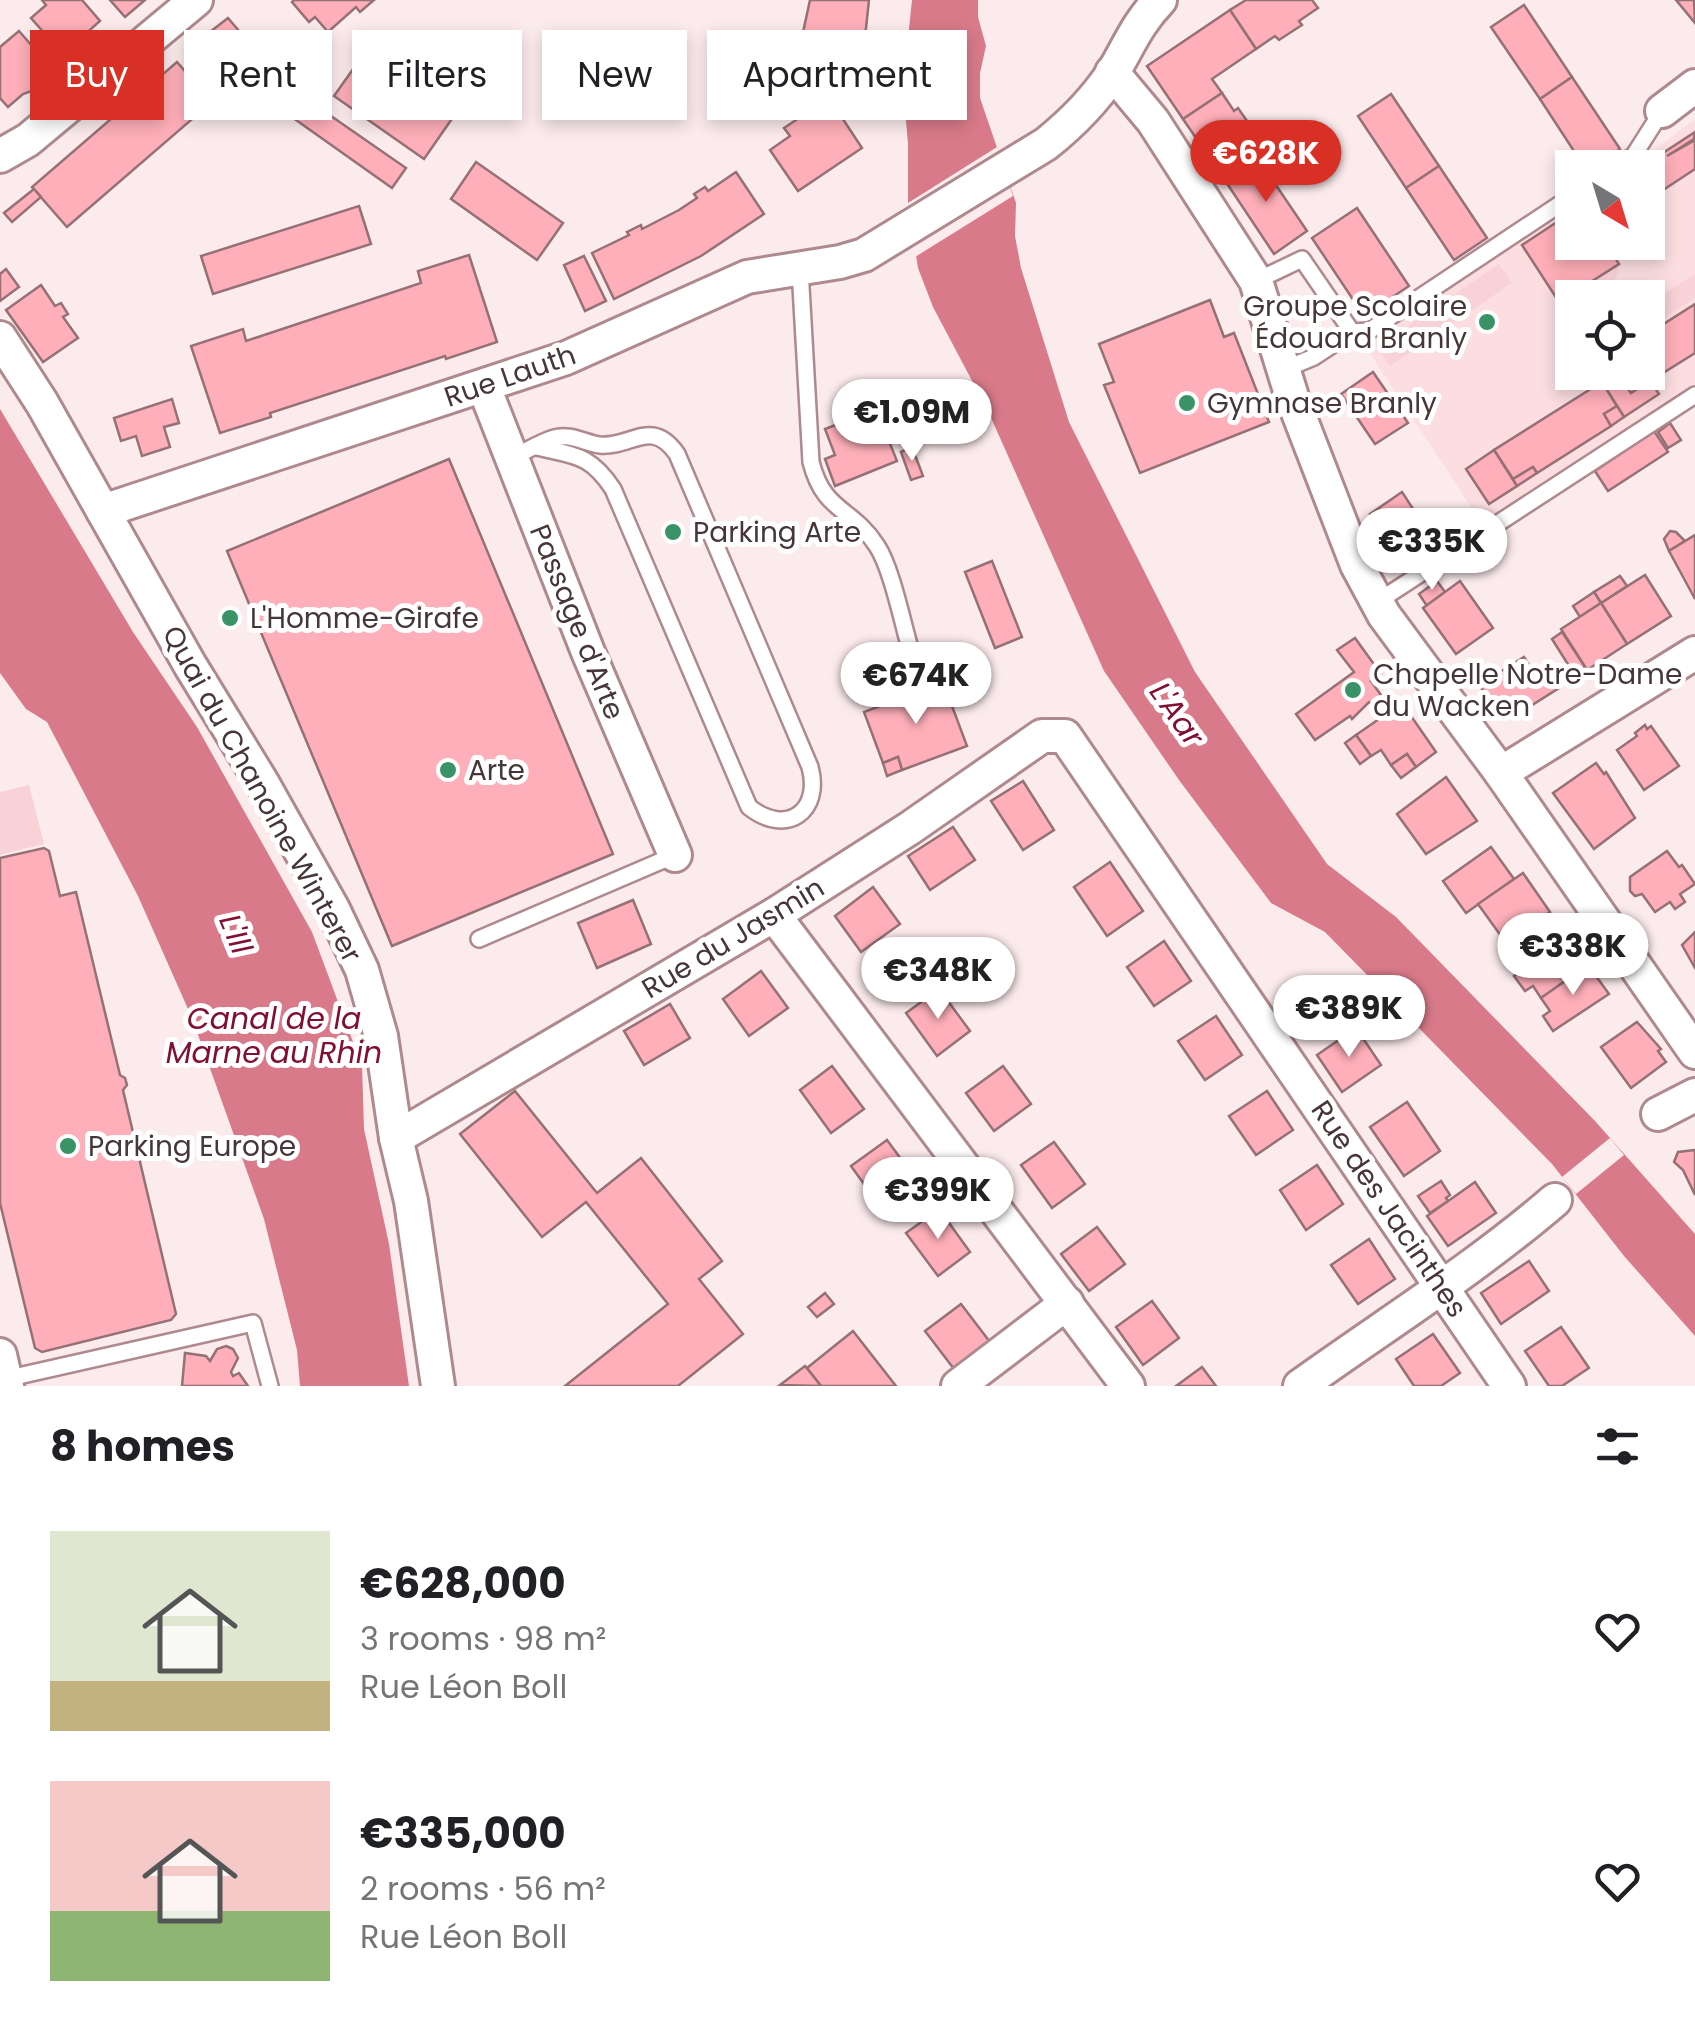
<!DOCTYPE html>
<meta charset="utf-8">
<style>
:root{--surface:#fff;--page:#f6f6f6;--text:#202124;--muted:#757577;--accent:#d93025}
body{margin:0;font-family:Poppins,sans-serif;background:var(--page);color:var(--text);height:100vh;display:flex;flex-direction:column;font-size:38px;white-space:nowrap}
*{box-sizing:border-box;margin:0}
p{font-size:32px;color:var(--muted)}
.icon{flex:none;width:55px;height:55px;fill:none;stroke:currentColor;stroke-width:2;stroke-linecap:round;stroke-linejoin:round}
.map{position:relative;height:1386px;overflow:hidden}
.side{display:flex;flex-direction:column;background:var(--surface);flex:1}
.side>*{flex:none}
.banner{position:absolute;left:30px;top:30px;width:1000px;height:90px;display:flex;gap:20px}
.needle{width:65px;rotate:142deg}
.buttons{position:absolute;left:1555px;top:150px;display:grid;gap:20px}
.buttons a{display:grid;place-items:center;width:110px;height:110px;border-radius:0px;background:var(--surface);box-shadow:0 5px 15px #0003;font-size:50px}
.price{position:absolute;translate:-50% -85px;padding:0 22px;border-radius:35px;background:#fff;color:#222;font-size:32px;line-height:65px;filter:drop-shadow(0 2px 5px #0008)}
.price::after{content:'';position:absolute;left:50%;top:60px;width:30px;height:22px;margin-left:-15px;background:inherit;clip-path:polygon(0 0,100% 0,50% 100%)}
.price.selected{background:var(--accent);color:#fff}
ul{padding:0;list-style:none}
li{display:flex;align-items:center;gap:30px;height:250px;padding:0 50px}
li span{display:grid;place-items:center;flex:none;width:280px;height:200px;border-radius:0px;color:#555}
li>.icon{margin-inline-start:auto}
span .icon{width:120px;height:120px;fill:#fffc;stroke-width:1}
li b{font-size:42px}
h2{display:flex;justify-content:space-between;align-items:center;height:120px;padding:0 50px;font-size:42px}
.chip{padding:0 35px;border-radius:0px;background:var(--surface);box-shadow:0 5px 15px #0003;font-size:35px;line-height:90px}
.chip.selected{background:var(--accent);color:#fff}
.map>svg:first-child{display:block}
.built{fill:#fcdee1;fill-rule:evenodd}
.green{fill:#f8d2d7}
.water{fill:#d87a89}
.pier{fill:#fcebed}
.building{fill:#feafb9;stroke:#957176;stroke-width:2.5}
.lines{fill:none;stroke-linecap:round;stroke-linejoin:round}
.service-casing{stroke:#ae898d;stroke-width:20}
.minor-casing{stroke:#ae898d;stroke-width:38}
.service{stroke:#fff;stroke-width:15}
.minor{stroke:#fff;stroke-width:32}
.poi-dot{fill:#3a9267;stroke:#fff;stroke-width:4}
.labels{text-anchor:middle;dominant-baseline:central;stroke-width:10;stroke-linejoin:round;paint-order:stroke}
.poi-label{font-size:28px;fill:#463638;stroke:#fff;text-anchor:start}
.street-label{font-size:28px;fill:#463638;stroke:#fff}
.water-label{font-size:30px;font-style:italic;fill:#820f33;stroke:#fff}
</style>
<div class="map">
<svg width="1695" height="1386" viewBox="0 0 1695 1386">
<rect width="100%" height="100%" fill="#fcebed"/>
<!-- built -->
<path class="built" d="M1695,119V405L1491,537L1365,346L1572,207V242H1648V168L1632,167ZM1572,298H1648V372H1572Z"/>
<!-- green -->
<g class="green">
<path d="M1499,264L1512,283L1390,366L1377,347Z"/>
<path d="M1619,264L1615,283L1601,297L1572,298V309L1559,302Z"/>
<path d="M1695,274V298L1648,328V304Z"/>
<path d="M29,785L44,844L0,855V792Z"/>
</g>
<!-- water -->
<g class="water">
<path d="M912,0H978V17L986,46L980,73V98L1016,203L1015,236L1021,268L1069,422L1195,672L1327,864L1396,917L1595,1121L1695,1234V1336L1624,1256L1552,1164L1325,932L1271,903L1179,780L1104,671L988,411L933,307L918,268L908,203V144L903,86Z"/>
<path d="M0,409L133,632L197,727L312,932L362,1066L364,1129L389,1244L409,1386H300L297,1350L264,1219L192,1018L138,896L47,722L26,709L0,673Z"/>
</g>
<!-- pier -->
<g class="pier">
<path d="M997,147L1013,196L915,257L908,203Z"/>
<path d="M1610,1138L1624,1155L1576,1194L1562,1177Z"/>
</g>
<!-- building -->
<g class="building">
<path d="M42,0H82L100,21L63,54L31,18L46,5Z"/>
<path d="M110,0H145L125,17Z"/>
<path d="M294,0H374L360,12L356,7L328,32L315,17L309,22L292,2Z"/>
<path d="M810,0H869L864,47L802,37Z"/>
<path d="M1246,0H1312L1318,8L1299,21L1302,25L1279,40L1275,36L1256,49L1230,10Z"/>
<path d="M1676,0H1694L1695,23Z"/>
<path d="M1524,5L1572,77L1540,99L1491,27Z"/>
<path d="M1230,10L1256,49L1212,79L1222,93L1183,119L1147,66Z"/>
<path d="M228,18L257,52L240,66L210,32Z"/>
<path d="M19,31L52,69L38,82L34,90L23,94L8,107L0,98V47Z"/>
<path d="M368,48L458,110L424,159L334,96Z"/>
<path d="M289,60L296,68L284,79L277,72Z"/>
<path d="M177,62L212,102L67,227L32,187Z"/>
<path d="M1572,77L1620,149L1593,168H1585L1540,99Z"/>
<path d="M292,89L406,168L392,188L279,108Z"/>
<path d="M1222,93L1234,111L1238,108L1254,131L1250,134L1263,153L1224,179L1183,119Z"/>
<path d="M1391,94L1439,166L1406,188L1358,116Z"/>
<path d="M829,98L862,148L798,191L770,150L790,136L784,128Z"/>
<path d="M1695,132L1694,139L1667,156L1695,140V169L1648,200V170L1660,162L1648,168H1640Z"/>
<path d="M1257,157L1307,231L1274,254L1224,179Z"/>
<path d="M476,162L563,223L537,260L451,199Z"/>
<path d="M1439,166L1487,238L1454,260L1406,188Z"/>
<path d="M736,172L764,214L701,256L614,299L592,253L629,235L627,232L641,225L642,229L679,210L697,198L694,194L705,187L708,191Z"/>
<path d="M34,189L41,197L12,222L4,213Z"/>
<path d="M359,206L371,244L213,294L201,256Z"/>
<path d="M1357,208L1409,286L1364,316L1312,238Z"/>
<path d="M1572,212V242H1605L1619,264L1559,302L1522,245Z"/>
<path d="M469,255L497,342L446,359L445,356L270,413L271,417L220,433L191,346L243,329L246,341L421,283L418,271Z"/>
<path d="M584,256L606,301L585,311L564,265Z"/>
<path d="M6,269L19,287L0,301V274Z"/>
<path d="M41,285L55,306L61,303L68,314L63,317L78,338L43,362L6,310Z"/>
<path d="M1210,300L1224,337L1234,333L1269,422L1140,473L1104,385L1114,382L1099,344Z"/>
<path d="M1695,304V353L1631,393L1616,372H1648V334Z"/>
<path d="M1373,372L1408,423L1375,444L1341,394Z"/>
<path d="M1616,373L1602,382L1617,406L1604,414L1611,426L1537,473L1533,467L1513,479L1494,450Z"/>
<path d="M1616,373L1631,393L1650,381L1659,394L1624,417L1602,382Z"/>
<path d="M172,399L179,423L164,427L170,447L142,456L136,436L121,441L114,418Z"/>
<path d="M1617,406L1624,417L1611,426L1604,414Z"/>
<path d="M876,409L897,461L835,486L825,459L835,455L825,429Z"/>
<path d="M1670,423L1681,440L1668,448L1658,432Z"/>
<path d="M1654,431L1668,452L1608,491L1595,471Z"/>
<path d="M912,447L923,476L911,480L901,452Z"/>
<path d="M1494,450L1517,486L1489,504L1466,469Z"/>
<path d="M449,459L613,854L392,946L227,551Z"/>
<path d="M1533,467L1537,473L1517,486L1513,479Z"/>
<path d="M1402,492L1436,544L1404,565L1370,514Z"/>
<path d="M845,524L849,534L833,541L829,531Z"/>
<path d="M1670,531L1676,532L1685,541L1669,551L1664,539Z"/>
<path d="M1695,535V599L1669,551Z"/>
<path d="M992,561L1022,637L995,648L965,572Z"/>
<path d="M1645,575L1671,616L1627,644L1601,603Z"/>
<path d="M1620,576L1627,586L1601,603L1594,592Z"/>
<path d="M1437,581L1445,592L1427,606L1419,594Z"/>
<path d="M1460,581L1493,628L1456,654L1423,608Z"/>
<path d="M1594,592L1601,603L1580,617L1573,606Z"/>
<path d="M1601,603L1627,644L1587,670L1561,629Z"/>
<path d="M1562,632L1585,667L1574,674L1552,639Z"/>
<path d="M1355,638L1381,674L1371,681L1383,698V703L1375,706L1369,702L1352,719L1350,716L1315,740L1296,714L1354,672L1337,650Z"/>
<path d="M1524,657L1534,673L1545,666L1559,688L1515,716L1503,718L1479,685Z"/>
<path d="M976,664L981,679L968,683L963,668Z"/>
<path d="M943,682L967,746L902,770L898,757L883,763L864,712Z"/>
<path d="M1402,703L1436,752L1416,767L1407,754L1391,765L1381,750L1371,756L1356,735Z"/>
<path d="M1645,725L1647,729L1651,726L1679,766L1644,790L1617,750L1637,736L1635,733Z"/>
<path d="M1356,735L1371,756L1360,764L1345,743Z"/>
<path d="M1407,754L1416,767L1401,778L1391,765Z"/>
<path d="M898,757L902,770L887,776L883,763Z"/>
<path d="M1596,763L1604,774L1606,772L1635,818L1594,849L1553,793Z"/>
<path d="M1446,777L1477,821L1426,854L1397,814Z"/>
<path d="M1023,781L1054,830L1023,850L991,801Z"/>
<path d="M953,827L975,860L930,890L908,856Z"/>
<path d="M1491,847L1514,879L1466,913L1443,881Z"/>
<path d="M44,848L49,851L60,896L76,892L120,1075L125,1078L127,1085L123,1090L176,1314L171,1320L42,1352L35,1348L0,1203V858Z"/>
<path d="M1667,851L1679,867L1682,865L1695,884L1680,894L1685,902L1675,909L1670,902L1655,912L1642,894L1635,896L1630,891V877Z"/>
<path d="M1110,862L1143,911L1107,936L1074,887Z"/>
<path d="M1523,873L1550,912L1535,922L1539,926L1506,943L1478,904Z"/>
<path d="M873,887L900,924L861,952L835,916Z"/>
<path d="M633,900L651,944L597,968L578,923Z"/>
<path d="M1695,932V968L1682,945Z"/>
<path d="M1567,935L1588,965L1541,998L1533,986L1525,991L1514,976Z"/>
<path d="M1164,941L1191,981L1154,1006L1127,967Z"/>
<path d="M1588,965L1609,994L1553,1031L1543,1016L1550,1011L1541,998Z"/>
<path d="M761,971L788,1008L749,1036L723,999Z"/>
<path d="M939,989L970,1031L937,1056L906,1013Z"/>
<path d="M670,1004L690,1038L644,1065L624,1031Z"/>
<path d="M1216,1016L1242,1055L1205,1080L1178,1041Z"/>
<path d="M1637,1022L1661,1049L1658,1051L1666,1062L1631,1088L1601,1047Z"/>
<path d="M1356,1028L1381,1065L1342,1092L1317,1055Z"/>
<path d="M832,1066L864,1109L831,1133L800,1090Z"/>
<path d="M1003,1066L1031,1104L994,1131L966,1093Z"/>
<path d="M515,1091L597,1193L641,1158L722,1261L699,1279L743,1334L678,1386H565L668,1304L586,1202L542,1237L460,1134Z"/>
<path d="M1267,1091L1293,1130L1256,1155L1229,1116Z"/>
<path d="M1407,1102L1440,1151L1404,1176L1370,1127Z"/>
<path d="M887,1140L915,1178L879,1205L851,1166Z"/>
<path d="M1054,1142L1085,1184L1052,1208L1021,1165Z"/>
<path d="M1695,1150V1195L1683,1170L1674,1162L1678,1152Z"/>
<path d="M1317,1165L1343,1204L1306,1230L1280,1190Z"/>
<path d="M1441,1181L1450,1195L1446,1198L1448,1201L1430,1213L1418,1196Z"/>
<path d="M1475,1182L1496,1213L1448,1246L1427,1216Z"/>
<path d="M939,1209L970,1252L938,1276L906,1233Z"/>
<path d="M1097,1227L1125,1264L1089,1291L1061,1254Z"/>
<path d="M1369,1239L1395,1279L1358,1304L1331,1265Z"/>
<path d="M1529,1261L1549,1291L1501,1324L1481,1293Z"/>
<path d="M825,1293L834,1304L817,1317L808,1307Z"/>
<path d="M1152,1301L1179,1338L1143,1365L1116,1327Z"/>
<path d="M961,1304L990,1342L954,1369L925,1331Z"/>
<path d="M1561,1327L1589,1368L1562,1386H1549L1525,1351Z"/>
<path d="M853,1331L896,1386H821L807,1368Z"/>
<path d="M1433,1334L1460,1373L1441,1386H1414L1396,1359Z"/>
<path d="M226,1346L233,1349L238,1358L231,1372L233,1376L239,1373L248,1386H182L185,1353L206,1356L210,1361L217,1349Z"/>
<path d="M805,1366L821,1386L780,1385Z"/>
<path d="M1202,1367L1216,1386H1176Z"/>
</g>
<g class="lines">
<!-- service casing -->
<g class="service-casing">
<g id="service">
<path d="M1616,168L1634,155L1662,111"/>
<path d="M800,269L811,462C824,513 851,506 877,546C892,569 903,625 911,652"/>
<path d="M1256,281L1302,259L1352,332"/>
<path d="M1285,369L1314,357L1352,332L1369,331L1572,196"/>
<path d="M511,458C525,452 540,442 554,438C570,433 585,443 600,445C631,448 651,417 677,454L810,767C822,811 787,837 749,807L613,489C590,454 575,456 537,447"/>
<path d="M1377,602L1695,395"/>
<path d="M479,939L675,855"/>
<path d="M5,1379L253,1323L270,1386"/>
</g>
</g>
<!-- minor casing -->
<g class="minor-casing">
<g id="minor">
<path d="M1112,72L1153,121L1256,281L1292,397L1357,565L1384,615L1501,773L1695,1052"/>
<path d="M1662,111L1695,86"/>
<path d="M0,156L28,140L196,0"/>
<path d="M0,338L42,403L190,665L263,784L333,909L362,970L381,1036L396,1138L411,1201L438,1386"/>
<path d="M484,387L588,652L675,855"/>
<path d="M103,511L566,358L747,277L840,262L864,255L1046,144C1071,124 1094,101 1112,74C1129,46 1136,25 1160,0"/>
<path d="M1501,773L1695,653"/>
<path d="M774,915L1128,1386"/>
<path d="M1658,1114L1695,1095"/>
<path d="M396,1138L774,915L910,828L1042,736H1065L1509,1386"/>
<path d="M0,1355L7,1386"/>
<path d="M958,1386L1067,1303"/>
<path d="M1300,1386C1385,1325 1476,1268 1555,1200"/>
</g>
</g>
<!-- service -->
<use href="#service" class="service"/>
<!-- minor -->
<use href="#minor" class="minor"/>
</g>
<!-- markers -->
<g class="poi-dot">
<circle cx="1487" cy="322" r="10"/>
<circle cx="1187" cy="403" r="10"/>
<circle cx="673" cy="532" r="10"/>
<circle cx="230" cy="618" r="10"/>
<circle cx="1353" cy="690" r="10"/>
<circle cx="448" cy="770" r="10"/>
<circle cx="68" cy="1146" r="10"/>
</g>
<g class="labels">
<!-- poi labels -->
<g class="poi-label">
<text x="1467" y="306" text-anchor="end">Groupe Scolaire<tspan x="1467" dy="32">Édouard Branly</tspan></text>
<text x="1207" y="403">Gymnase Branly</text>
<text x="693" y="532">Parking Arte</text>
<text x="250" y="618">L'Homme-Girafe</text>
<text x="1373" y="674">Chapelle Notre-Dame<tspan x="1373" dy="32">du Wacken</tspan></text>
<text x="468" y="770">Arte</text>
<text x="88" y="1146">Parking Europe</text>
</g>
<!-- street labels -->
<g class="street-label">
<text transform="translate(510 376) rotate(-19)">Rue Lauth</text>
<text transform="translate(577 622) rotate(68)">Passage d'Arte</text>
<text transform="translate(262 794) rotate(61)">Quai du Chanoine Winterer</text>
<text transform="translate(733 938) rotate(-31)">Rue du Jasmin</text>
<text transform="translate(1389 1209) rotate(56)">Rue des Jacinthes</text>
</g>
<!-- water labels -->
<g class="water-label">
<text transform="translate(1177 714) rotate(55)">L'Aar</text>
<text transform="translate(236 934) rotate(68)">L'Ill</text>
<text x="274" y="1018">Canal de la<tspan x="274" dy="34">Marne au Rhin</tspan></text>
</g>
</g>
</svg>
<div class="buttons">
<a><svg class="needle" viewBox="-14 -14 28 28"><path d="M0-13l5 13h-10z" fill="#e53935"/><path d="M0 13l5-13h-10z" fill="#757577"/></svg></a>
<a><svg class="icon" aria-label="locate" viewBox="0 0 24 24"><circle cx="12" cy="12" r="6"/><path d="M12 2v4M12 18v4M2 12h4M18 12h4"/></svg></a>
</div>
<b class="price selected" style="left:1266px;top:205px">€628K</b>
<b class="price" style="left:912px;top:464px">€1.09M</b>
<b class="price" style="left:1432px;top:593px">€335K</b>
<b class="price" style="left:916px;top:727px">€674K</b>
<b class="price" style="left:1573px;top:998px">€338K</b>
<b class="price" style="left:938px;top:1022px">€348K</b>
<b class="price" style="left:1349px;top:1060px">€389K</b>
<b class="price" style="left:938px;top:1242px">€399K</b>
<div class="banner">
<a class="chip selected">Buy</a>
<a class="chip">Rent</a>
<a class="chip">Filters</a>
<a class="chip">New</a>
<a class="chip">Apartment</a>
</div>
</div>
<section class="side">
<h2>8 homes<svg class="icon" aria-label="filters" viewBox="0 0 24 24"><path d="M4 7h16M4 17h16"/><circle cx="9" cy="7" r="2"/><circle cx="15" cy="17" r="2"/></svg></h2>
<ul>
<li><span style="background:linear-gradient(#dfe7d0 75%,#c2b280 0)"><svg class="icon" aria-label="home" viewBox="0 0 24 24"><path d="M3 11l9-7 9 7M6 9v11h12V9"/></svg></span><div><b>€628,000</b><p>3 rooms · 98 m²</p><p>Rue Léon Boll</p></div><svg class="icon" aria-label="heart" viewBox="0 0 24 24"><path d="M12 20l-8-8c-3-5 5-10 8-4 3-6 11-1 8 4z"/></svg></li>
<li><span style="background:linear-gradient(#f6c9c9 65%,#8fb573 0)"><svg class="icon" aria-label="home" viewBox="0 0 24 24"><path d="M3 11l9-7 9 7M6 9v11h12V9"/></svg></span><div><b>€335,000</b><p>2 rooms · 56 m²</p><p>Rue Léon Boll</p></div><svg class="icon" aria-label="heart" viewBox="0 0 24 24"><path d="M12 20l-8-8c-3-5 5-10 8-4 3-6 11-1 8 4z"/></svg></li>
</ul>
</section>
